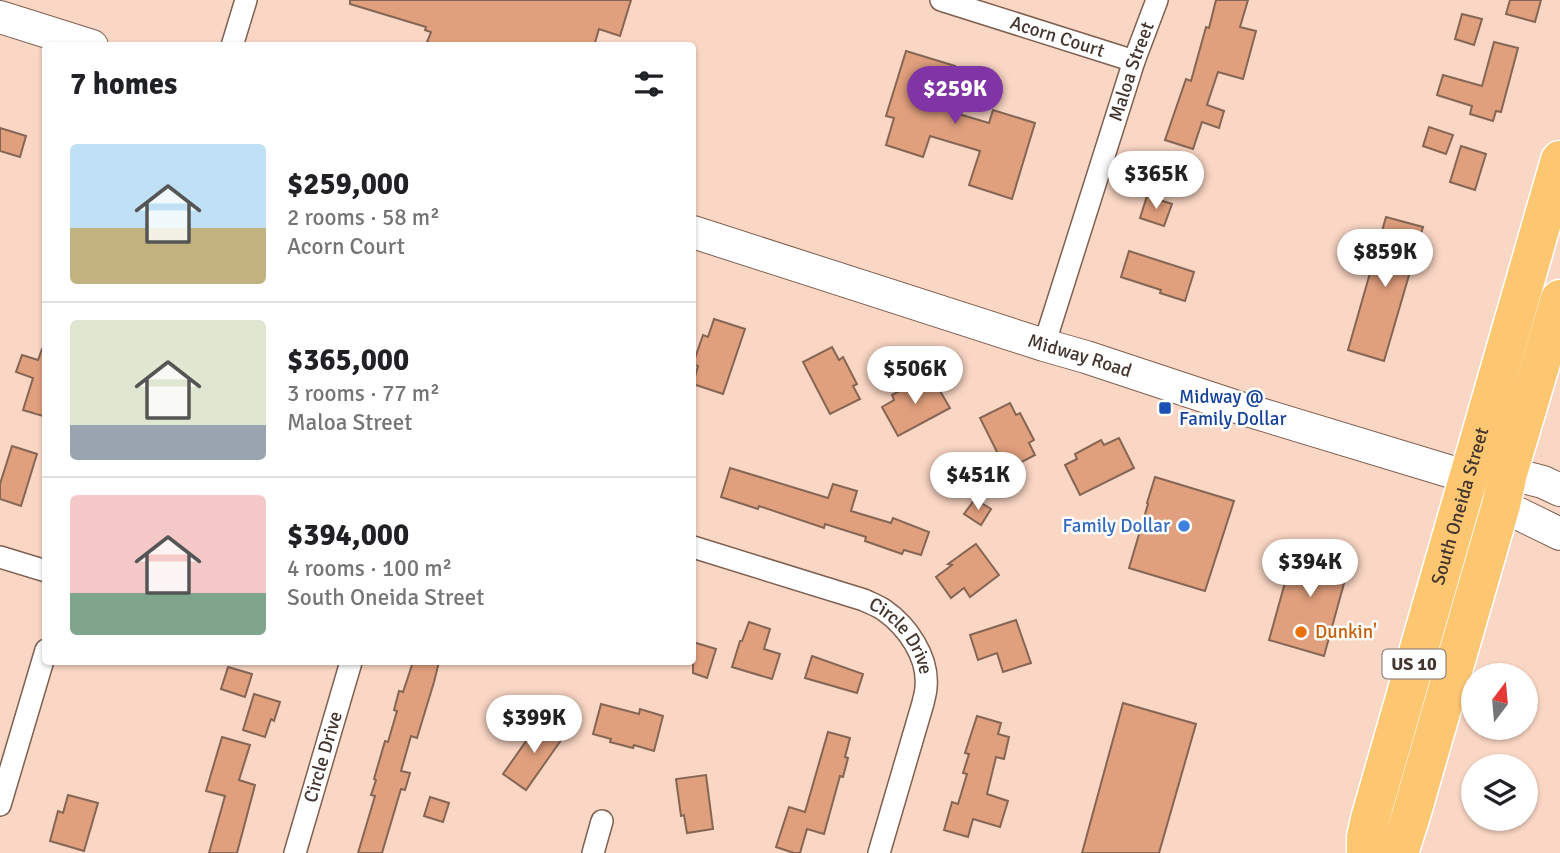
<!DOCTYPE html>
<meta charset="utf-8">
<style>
:root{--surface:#fff;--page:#f6f6f6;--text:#202124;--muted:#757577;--line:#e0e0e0;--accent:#8134a5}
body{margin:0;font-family:Signika,sans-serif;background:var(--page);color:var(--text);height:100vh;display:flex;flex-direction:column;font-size:26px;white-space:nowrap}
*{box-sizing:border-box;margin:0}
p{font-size:23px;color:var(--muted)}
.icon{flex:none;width:38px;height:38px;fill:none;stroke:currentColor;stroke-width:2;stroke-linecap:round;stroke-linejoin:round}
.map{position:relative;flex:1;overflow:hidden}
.sheet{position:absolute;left:42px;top:42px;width:654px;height:623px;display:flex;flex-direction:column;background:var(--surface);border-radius:7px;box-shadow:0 2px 5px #0004}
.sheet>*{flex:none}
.needle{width:46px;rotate:16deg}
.buttons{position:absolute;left:1461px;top:663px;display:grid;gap:14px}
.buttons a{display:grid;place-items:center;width:77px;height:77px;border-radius:50%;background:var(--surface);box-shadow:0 2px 5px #0004;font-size:35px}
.price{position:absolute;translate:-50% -60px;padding:0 16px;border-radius:24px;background:#fff;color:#222;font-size:23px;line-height:46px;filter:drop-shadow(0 2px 4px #0008)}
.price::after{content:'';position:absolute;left:50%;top:42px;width:21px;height:16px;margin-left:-10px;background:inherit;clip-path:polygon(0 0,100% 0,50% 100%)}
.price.on{background:var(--accent);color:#fff}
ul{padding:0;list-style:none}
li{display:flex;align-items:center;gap:21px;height:175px;padding:0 28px}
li+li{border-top:2px solid var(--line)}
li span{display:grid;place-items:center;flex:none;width:196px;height:140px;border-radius:7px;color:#555}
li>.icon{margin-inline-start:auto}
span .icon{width:84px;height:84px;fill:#fffc;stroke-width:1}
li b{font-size:30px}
h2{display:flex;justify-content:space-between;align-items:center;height:84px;padding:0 28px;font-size:30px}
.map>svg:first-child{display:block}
.building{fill:#e09f7d;stroke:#856655;stroke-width:2}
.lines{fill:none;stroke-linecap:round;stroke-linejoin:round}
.street-casing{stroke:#7e6050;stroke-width:24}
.secondary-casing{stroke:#7e6050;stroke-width:34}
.highway-casing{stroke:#fff;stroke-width:41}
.street{stroke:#fff;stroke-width:21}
.secondary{stroke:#fff;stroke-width:32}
.highway{stroke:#fdc772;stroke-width:38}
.transit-dot{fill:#1a4fb4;stroke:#fff;stroke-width:2.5}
.shop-dot{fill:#3f7fe0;stroke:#fff;stroke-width:2.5}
.food-dot{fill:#e8710a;stroke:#fff;stroke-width:2.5}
.labels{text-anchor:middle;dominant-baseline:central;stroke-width:5;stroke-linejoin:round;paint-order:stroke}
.shield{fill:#fff;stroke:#7c726d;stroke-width:2}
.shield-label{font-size:18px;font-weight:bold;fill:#44362f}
.street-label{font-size:19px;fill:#44362f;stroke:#fff}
.transit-label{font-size:19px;fill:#164399;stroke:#fff;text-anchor:start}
.shop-label{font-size:19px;fill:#366cbe;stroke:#fff;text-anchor:end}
.food-label{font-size:19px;fill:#c56008;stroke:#fff;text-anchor:start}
</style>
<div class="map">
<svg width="1560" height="853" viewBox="0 0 1560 853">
<rect width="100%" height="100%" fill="#fad6c4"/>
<!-- building -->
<g class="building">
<path d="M350,0H631L620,36L599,29L594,46H439L427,42L431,32L425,30L426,27L350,4Z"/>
<path d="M1216,0H1248L1240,27L1256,31L1243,79L1218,72L1207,105L1224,111L1219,128L1202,122L1193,149L1165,140L1186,79L1191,81L1206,27L1209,28Z"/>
<path d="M1510,0H1541L1535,22L1506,14Z"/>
<path d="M1462,14L1482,19L1474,45L1455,39Z"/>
<path d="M1494,42L1518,48L1501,112L1496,111L1493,121L1470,114L1472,106L1437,95L1443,75L1482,86Z"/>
<path d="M906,51L955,66L942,109L989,123L993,110L1035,123L1012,199L969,185L980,151L930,136L923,157L886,145L894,118L886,116Z"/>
<path d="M1429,127L1453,135L1446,154L1423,146Z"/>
<path d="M0,128L26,136L20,157L0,151Z"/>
<path d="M1461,146L1486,154L1475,190L1450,182Z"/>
<path d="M1147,196L1172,204L1164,226L1140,218Z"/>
<path d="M1386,217L1423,227L1384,361L1348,350Z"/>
<path d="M1129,251L1194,272L1185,301L1160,293L1161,290L1121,277Z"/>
<path d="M714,319L745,329L723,394L693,384L698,366L693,364L703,335L708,337Z"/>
<path d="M832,347L839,360L843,357L857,384L853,386L860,399L830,414L803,362Z"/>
<path d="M42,349H46V417L23,410L33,378L16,372L22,355L38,360Z"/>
<path d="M933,379L950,408L898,436L882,407L894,400L892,395L918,381L920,386Z"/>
<path d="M1010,403L1016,415L1020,413L1034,440L1029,443L1035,455L1006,470L980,418Z"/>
<path d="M1119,438L1134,468L1080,495L1065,465L1077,459L1075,454L1101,440L1104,445Z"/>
<path d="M12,446L37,454L21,506L0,499V484Z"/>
<path d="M730,468L828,498L833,484L857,491L851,511L891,523L893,518L929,532L921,555L904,550L902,554L865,541L866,537L825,524L824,528L759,506L758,509L721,497Z"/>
<path d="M1155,477L1234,501L1205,591L1129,568L1148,504L1147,503Z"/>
<path d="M975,499L991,509L981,525L964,514Z"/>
<path d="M1296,543L1351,558L1324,656L1269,640Z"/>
<path d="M976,544L999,575L970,597L964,588L951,598L936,577L952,565L948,564Z"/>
<path d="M1016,620L1031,663L1003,672L997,653L978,660L970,635Z"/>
<path d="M749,622L770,629L764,649L780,654L772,679L732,667L740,641H742Z"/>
<path d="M693,642L716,649L707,678L693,673Z"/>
<path d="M812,656L863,674L857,693L805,678Z"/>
<path d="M413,662H439L434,682L417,738L411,736L401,771L410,773L405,790L401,789L382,853H358L375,796L371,795L376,780L374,779L385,741L388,742L397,711L394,710L399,691L403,692Z"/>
<path d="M228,667L252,674L245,697L221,689Z"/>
<path d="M254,694L280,702L274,721L271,719L265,737L243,730Z"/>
<path d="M1123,703L1196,724L1159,853H1082Z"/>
<path d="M601,704L639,714L640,709L663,716L654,751L634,745L633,748L610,742L611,739L593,734Z"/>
<path d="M977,716L1001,723L998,734L1009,737L1004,759L996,757L987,794L1008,801L1000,827L973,819L968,837L944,830L952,802L958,804L967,774L963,773L969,754L965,753Z"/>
<path d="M541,720L564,736L526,790L503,774Z"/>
<path d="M828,732L850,738L845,757L848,758L843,777L840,776L824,834L807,829L800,853H794L776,847L789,807L805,812Z"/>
<path d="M222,737L250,745L239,780L255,785L237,853H209L225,796L206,791Z"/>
<path d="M706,775L713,829L687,833L684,815L681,816L676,779Z"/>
<path d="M68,795L98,803L84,851L50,841L58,811L63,813Z"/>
<path d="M430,797L449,803L443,822L424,816Z"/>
</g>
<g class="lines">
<!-- street casing -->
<g class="street-casing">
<g id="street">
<path id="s1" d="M941,0L1134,61"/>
<path d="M232,46L246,0"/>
<path id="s2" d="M1044,345L1134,61L1157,0"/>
<path id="s3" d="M693,547L864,600C870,603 878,606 884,610C907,626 929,657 926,687C926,692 924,698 923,703L879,853"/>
<path d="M0,557L46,571"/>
<path d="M0,805L46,650"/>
<path id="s4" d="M295,853L351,662"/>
<path d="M593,853L602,821"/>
</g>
</g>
<!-- secondary casing -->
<g class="secondary-casing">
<g id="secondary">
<path d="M0,17L92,46"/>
<path id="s5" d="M693,232L1044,345L1086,357L1237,407L1468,477L1508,473L1543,482L1560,490"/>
<path d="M1484,492L1509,509L1560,534"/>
</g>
</g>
<!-- highway casing -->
<g class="highway-casing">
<g id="highway">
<path id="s6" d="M1366,853V837L1370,819L1560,160"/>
<path d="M1399,853L1412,812L1501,505L1508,473L1560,299"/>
</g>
</g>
<!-- street -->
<use href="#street" class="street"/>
<!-- secondary -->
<use href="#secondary" class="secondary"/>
<!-- highway -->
<use href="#highway" class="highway"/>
</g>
<!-- markers -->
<rect class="transit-dot" x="1158" y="401" width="14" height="14" rx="3.5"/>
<circle class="shop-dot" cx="1184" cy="526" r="7"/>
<circle class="food-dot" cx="1301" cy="632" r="7"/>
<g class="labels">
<!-- shield labels -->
<rect class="shield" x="1382.5" y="649.5" width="63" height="29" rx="5"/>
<g class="shield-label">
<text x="1414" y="664">US 10</text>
</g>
<!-- street labels -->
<g class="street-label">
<text stroke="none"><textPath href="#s1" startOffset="122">Acorn Court</textPath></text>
<text stroke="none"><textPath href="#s2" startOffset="287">Maloa Street</textPath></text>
<text stroke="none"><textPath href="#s5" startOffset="406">Midway Road</textPath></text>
<text stroke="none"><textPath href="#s6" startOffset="360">South Oneida Street</textPath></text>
<text stroke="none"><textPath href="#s3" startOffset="233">Circle Drive</textPath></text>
<text stroke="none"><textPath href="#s4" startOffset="100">Circle Drive</textPath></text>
</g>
<!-- transit labels -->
<g class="transit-label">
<text x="1179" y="397">Midway @<tspan x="1179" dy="22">Family Dollar</tspan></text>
</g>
<!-- shop labels -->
<g class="shop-label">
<text x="1170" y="526">Family Dollar</text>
</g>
<!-- food labels -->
<g class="food-label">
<text x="1315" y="632">Dunkin'</text>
</g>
</g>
</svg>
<div class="buttons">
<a><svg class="needle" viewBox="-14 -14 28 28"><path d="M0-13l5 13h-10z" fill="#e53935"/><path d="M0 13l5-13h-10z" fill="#757577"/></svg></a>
<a><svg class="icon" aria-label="layers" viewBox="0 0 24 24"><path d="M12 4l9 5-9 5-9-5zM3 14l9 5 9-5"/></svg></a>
</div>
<b class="price on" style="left:955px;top:126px">$259K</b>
<b class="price" style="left:1156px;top:211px">$365K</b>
<b class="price" style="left:1385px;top:289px">$859K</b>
<b class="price" style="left:915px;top:406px">$506K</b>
<b class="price" style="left:978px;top:512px">$451K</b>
<b class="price" style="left:1310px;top:599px">$394K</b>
<b class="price" style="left:534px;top:755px">$399K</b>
<section class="sheet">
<h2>7 homes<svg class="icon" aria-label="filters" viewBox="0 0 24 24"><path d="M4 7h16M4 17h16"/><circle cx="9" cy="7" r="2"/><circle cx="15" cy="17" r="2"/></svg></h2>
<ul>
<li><span style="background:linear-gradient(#bfe0f5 60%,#c2b280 0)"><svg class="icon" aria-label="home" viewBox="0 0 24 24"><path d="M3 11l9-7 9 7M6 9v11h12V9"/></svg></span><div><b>$259,000</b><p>2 rooms · 58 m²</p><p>Acorn Court</p></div></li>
<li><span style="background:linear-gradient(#dfe7d0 75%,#9aa5b1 0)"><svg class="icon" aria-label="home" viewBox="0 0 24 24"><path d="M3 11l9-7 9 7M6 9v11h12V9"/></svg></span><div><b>$365,000</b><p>3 rooms · 77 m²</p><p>Maloa Street</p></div></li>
<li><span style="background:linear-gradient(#f6c9c9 70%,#7fa58c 0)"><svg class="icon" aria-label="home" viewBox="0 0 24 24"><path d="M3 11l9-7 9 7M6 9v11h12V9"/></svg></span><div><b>$394,000</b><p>4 rooms · 100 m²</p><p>South Oneida Street</p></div></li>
</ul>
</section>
</div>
